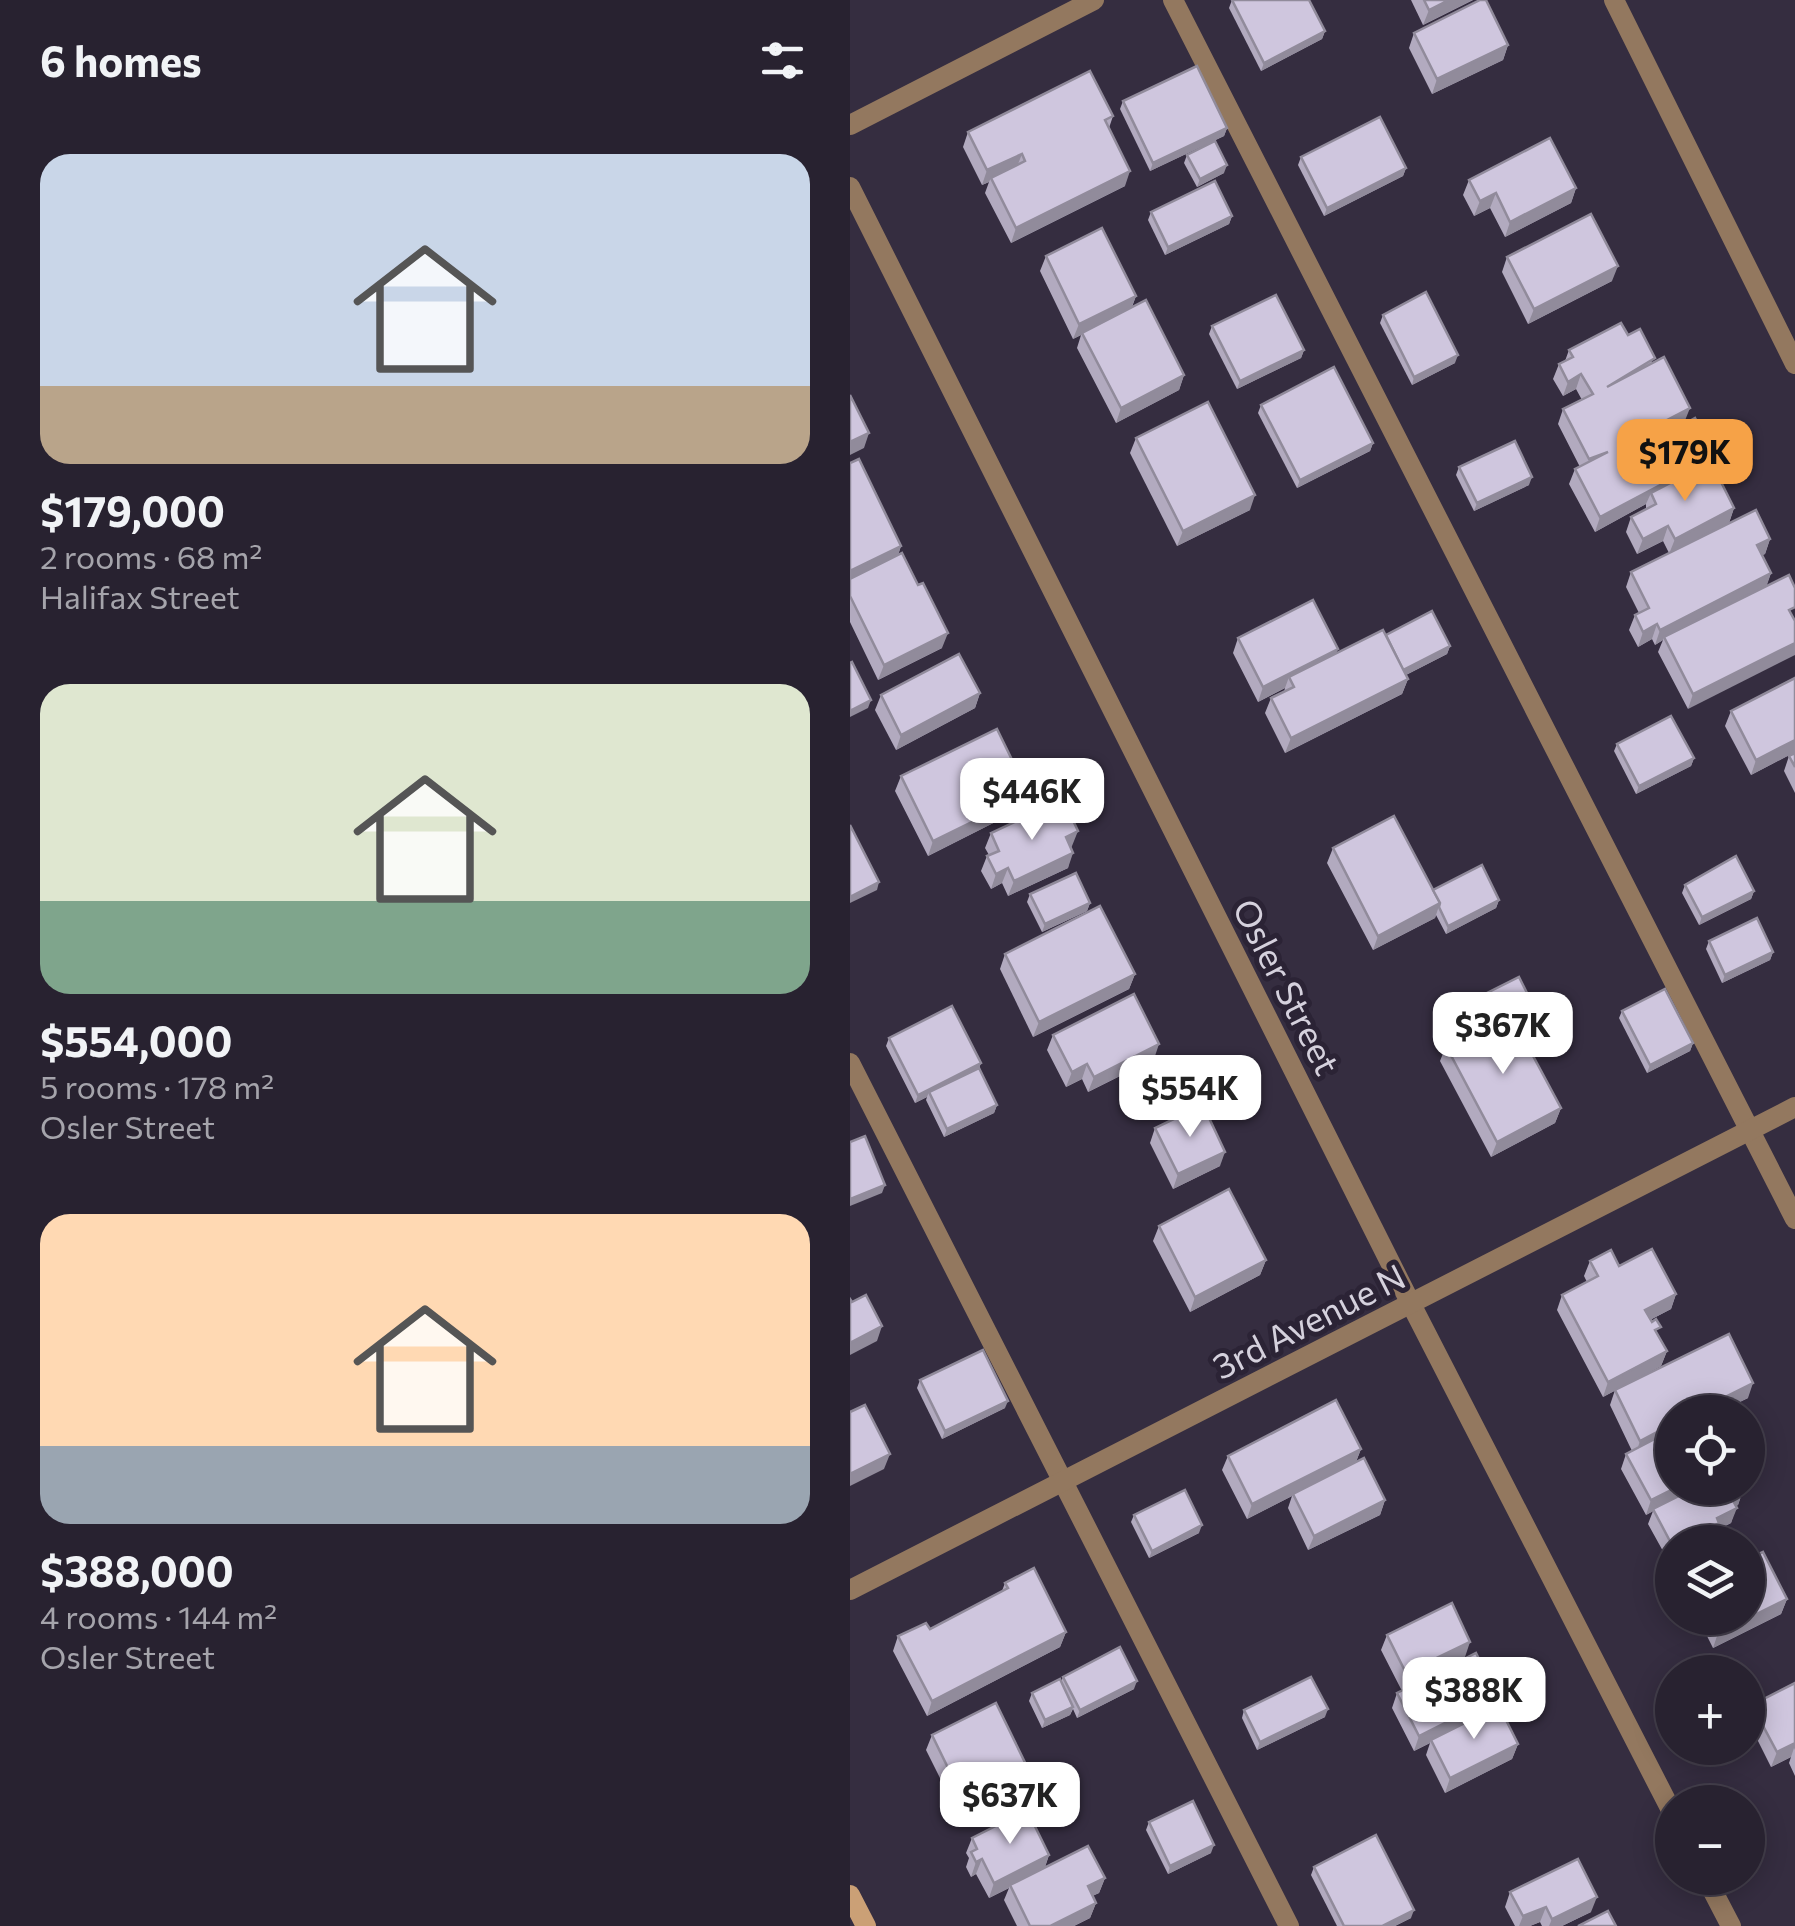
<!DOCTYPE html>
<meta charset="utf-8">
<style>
:root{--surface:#282230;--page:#302a38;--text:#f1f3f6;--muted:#a5a4ab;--line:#443f4c;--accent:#f6a247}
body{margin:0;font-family:Commissioner,sans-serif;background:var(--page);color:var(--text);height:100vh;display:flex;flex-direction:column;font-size:38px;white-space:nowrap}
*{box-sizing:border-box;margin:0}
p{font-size:32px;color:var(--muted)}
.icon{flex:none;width:55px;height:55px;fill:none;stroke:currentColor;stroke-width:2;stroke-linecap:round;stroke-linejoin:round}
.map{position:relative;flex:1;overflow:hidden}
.drawer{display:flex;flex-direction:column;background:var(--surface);width:850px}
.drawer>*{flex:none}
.buttons{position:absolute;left:805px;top:1395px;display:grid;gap:20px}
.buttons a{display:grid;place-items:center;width:110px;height:110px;border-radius:50%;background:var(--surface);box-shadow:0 5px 25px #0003,0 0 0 2px var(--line);font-size:50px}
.price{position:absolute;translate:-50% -85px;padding:0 22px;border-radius:20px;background:#fff;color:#222;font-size:32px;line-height:65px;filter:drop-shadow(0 2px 5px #0008)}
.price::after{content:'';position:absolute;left:50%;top:60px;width:30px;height:22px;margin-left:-15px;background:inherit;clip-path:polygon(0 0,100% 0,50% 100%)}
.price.active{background:var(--accent);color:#111}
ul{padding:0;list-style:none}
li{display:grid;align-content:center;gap:20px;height:530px;padding:0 40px}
li span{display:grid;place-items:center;height:310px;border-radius:30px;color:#555}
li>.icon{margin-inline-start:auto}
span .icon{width:180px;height:180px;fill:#fffc;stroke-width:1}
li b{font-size:42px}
h2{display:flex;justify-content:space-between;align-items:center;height:120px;padding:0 40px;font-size:42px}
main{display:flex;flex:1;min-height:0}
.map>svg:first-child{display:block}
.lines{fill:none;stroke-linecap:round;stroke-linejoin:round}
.lane{stroke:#93785f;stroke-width:20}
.street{stroke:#93785f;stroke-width:20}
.secondary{stroke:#cba076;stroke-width:20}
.wall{fill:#b2aabf}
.shaded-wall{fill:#918b9b}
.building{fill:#cfc6de;stroke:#918b9b;stroke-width:2.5}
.labels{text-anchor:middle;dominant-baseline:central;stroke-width:10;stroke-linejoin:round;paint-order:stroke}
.street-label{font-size:35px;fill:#d5d1dd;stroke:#2b2335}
</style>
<main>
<section class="drawer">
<h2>6 homes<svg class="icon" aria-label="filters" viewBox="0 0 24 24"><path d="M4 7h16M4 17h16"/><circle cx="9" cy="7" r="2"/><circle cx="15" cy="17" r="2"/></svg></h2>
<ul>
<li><span style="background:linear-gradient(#c9d6e8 75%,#b9a48a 0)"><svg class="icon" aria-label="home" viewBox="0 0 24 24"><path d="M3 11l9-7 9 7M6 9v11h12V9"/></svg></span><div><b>$179,000</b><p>2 rooms · 68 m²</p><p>Halifax Street</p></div></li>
<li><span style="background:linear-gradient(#dfe7d0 70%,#7fa58c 0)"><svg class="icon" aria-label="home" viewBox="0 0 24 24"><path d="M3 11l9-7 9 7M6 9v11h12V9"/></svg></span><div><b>$554,000</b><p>5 rooms · 178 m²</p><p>Osler Street</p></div></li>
<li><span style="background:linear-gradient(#ffd9b3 75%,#9aa5b1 0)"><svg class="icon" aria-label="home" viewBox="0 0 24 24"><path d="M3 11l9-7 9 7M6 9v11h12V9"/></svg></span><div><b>$388,000</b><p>4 rooms · 144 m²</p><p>Osler Street</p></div></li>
</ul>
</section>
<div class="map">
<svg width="945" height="1926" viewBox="0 0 945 1926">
<rect width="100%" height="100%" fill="#352d40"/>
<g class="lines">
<!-- lane -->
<g class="lane">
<path d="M323,0L945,1219"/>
<path d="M0,1063L439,1926"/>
</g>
<!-- street -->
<g class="street">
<path d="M764,0L945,364"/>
<path d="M0,125L244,0"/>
<path d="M0,187L561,1304L822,1812"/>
<path d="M0,1590L945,1107"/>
<path d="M856,1878L881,1926"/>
</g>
<!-- secondary -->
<path class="secondary" d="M0,1895L16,1926"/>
</g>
<!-- wall -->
<g class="wall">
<path d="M382,0L475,31L472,39L411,71L379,8Z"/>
<path d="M561,0H623L573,25Z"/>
<path d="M564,33L658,45L653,60L582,94L559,48Z"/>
<path d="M273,101L377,128L374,136L300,171L270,109Z"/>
<path d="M263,116L259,128L275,186L161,243L135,193L139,182L132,185L113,147L118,132Z"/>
<path d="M337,155L374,173L347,187L334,163Z"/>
<path d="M451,157L556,168L553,176L474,216L448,165Z"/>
<path d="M619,180L726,188L721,203L655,237L640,208L624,216L613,195Z"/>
<path d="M301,212L382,216L379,224L315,255L298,220Z"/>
<path d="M196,256L286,296L282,307L334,375L329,390L266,423L227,348L231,335L223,339L190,271Z"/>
<path d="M657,257L762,281L678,324L652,272Z"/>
<path d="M533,315L605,363L562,385L530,323Z"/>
<path d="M362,326L454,350L451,358L387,389L359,334Z"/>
<path d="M778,335L803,363L834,423L822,429L865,456L862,464L884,508L879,523L920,539L915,554L912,555L921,573L916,586L838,709L808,652L813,640L805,645L802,639L788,647L779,630L785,615L789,613L776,587L781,572L819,553L813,541L787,554L776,532L781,517L796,509V504L745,532L719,484L725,469L730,467L708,424L713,409L732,400L726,389L713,396L703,379L709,364L715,361L719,350Z"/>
<path d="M411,405L523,443L520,451L447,488L408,413Z"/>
<path d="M286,438L400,510L327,546L280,453Z"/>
<path d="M0,463L51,546L48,555L92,648L28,680L0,622Z"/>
<path d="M609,467L679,485L624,511L606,475Z"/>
<path d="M536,635L600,646L597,654L556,675L558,679L552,694L435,753L415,713L421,698L434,692L435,688L408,702L383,653L388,638L486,653Z"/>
<path d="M945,678V752L901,775L875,726L881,711Z"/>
<path d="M130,693L125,708L46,750L25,710L31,695Z"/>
<path d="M767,744L844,758L841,766L786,794L764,751Z"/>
<path d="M945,753V793L934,771L939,756Z"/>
<path d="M166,768L164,774L175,796L169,810L78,856L45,791L51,776Z"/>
<path d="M141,833L222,846L221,847L218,868L158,896L152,883L141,889L131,871L137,856L139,855L135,848Z"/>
<path d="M483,848L583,890L649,900L646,908L596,934L586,915L585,918L523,950L477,863Z"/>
<path d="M835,885L904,891L901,899L849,925L832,893Z"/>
<path d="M180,894L240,903L237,911L192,932L177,902Z"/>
<path d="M859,941L923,952L920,960L872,983L856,949Z"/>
<path d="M155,954L285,974L279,989L183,1037L150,969Z"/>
<path d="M621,1001L684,1007L681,1015L665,1023L711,1108L705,1123L641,1157L590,1061L596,1046L628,1030L618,1009Z"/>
<path d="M772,1011L843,1043L840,1051L797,1073L769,1018Z"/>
<path d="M203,1035L304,1059L238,1092L232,1079L216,1087L197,1050Z"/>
<path d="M39,1038L131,1063L129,1068L147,1105L144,1113L94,1137L76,1100L77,1097L65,1103L36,1046Z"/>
<path d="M305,1128L370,1166L323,1189L300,1143Z"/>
<path d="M309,1226L416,1260L410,1275L340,1312L303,1241Z"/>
<path d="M740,1261L769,1266L826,1294L821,1309L800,1320L817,1351L811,1366L753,1397L707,1310L712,1295L737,1282L734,1276Z"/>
<path d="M70,1380L155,1408L92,1439L67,1388Z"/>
<path d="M765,1390L898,1398L869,1412H822L893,1490L888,1505L886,1506L881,1523L867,1530L864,1538L822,1542V1560L819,1562L798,1524L803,1511L796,1515L771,1469L776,1454L782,1451L760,1405Z"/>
<path d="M511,1449L506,1462L535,1500L530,1515L458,1550L438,1508L442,1496L397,1519L372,1470L378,1456Z"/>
<path d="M284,1515L349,1533L299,1558L281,1522Z"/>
<path d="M155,1583L216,1632L210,1647L77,1716L43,1651L48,1636L80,1629L152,1591Z"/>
<path d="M937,1599L931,1614L863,1648L848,1618H898Z"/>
<path d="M537,1635L615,1657L577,1675L575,1679L643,1709L668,1744L662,1759L595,1793L576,1755L580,1743L564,1751L542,1708L547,1693L552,1691L531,1650Z"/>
<path d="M213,1677L284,1689L227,1718L223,1709L220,1715L192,1728L179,1701L182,1693L211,1682Z"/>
<path d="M945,1683V1776L939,1763L941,1757L921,1767L898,1721L902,1705Z"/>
<path d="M394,1710L475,1717L407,1750L392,1718Z"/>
<path d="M82,1735L183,1779L177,1794L114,1826L76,1750Z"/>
<path d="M299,1822L361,1853L318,1874L296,1830Z"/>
<path d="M122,1838L199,1855L195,1867L255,1878L249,1893L242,1896L246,1903L240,1918L224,1926H167L154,1900L159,1888L139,1898L126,1874L121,1877L116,1867L119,1858L116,1853Z"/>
<path d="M464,1867L561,1918L545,1926H487L461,1875Z"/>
<path d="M660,1892L741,1912L712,1926H692L690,1922L680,1926H665L655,1907Z"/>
</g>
<!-- shaded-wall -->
<g class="shaded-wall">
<path d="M599,0H623L573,25L579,10Z"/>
<path d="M475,31L472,39L411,71L414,63Z"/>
<path d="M658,45L653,60L582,94L587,79Z"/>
<path d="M377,128L374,136L300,171L303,163Z"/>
<path d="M172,154L166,169L141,178L139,182L132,185L137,170Z"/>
<path d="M377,165L374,173L347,187L350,179Z"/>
<path d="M556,168L553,176L474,216L477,208Z"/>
<path d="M280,171L275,186L161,243L166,228Z"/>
<path d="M726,188L721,203L655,237L660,222Z"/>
<path d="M646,193L640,208L624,216L630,201Z"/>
<path d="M382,216L379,224L315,255L318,247Z"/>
<path d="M768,266L762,281L678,324L684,309Z"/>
<path d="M286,296L280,311L223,339L229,324Z"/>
<path d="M454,350L451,358L387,389L390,381Z"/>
<path d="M608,355L605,363L562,385L564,377Z"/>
<path d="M731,374L726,389L713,396L718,382Z"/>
<path d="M334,375L329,390L266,423L271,408Z"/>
<path d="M840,408L834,423L811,435L817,420Z"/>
<path d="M19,433L14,448L0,455V442Z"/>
<path d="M523,443L520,451L447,488L450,480Z"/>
<path d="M865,456L860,471L801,493L796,504L745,532L750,517Z"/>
<path d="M682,477L679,485L624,511L627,503Z"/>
<path d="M405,495L400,510L327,546L333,531Z"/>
<path d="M884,508L879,523L819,554L825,539Z"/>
<path d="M818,526L813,541L787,554L793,539Z"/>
<path d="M920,539L915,554L902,560L907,545Z"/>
<path d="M51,546L46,561L0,583V571Z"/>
<path d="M921,573L916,588L814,637L813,640L805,645L810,630Z"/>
<path d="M807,624L802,639L788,647L793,632Z"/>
<path d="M98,633L92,648L28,680L34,665Z"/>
<path d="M945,643V655L838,709L843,694Z"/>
<path d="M600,646L597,654L548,679L551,671Z"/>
<path d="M488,649L482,664L439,677L435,688L408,702L413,687Z"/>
<path d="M558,679L552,694L435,753L441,738Z"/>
<path d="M130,693L125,708L46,750L51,735Z"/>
<path d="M21,700L18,708L0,717V711Z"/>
<path d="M945,740V752L901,775L906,760Z"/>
<path d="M844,758L841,766L786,794L789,786Z"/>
<path d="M175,796L169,810L78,856L83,841Z"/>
<path d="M228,831L222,846L210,852L216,837Z"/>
<path d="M223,853L218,868L158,896L164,881Z"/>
<path d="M158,868L152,883L141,889L146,874Z"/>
<path d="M29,882L27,890L0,903V897Z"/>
<path d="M904,891L901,899L849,925L852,917Z"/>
<path d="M649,900L646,908L596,934L598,926Z"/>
<path d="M240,903L237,911L192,932L195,924Z"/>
<path d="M590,903L585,918L523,950L528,936Z"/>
<path d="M923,952L920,960L872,983L875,975Z"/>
<path d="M285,974L279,989L183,1037L189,1022Z"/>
<path d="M684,1007L681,1015L632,1039L635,1031Z"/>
<path d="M843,1043L840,1051L797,1073L800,1065Z"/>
<path d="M309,1044L304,1059L238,1092L244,1077Z"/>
<path d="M131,1063L128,1071L79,1092L77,1097L65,1103L68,1095Z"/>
<path d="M237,1064L232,1079L216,1087L222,1072Z"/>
<path d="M147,1105L144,1113L94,1137L97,1129Z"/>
<path d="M711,1108L705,1123L641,1157L647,1142Z"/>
<path d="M375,1152L370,1166L323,1189L328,1174Z"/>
<path d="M35,1185L32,1193L0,1206V1199Z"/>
<path d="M416,1260L410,1275L340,1312L345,1297Z"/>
<path d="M826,1294L821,1309L790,1325L795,1310Z"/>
<path d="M32,1326L27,1341L0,1355V1343Z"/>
<path d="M817,1351L811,1366L753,1397L758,1382Z"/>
<path d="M903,1383L898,1398L869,1412H845Z"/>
<path d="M158,1401L155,1408L92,1439L95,1431Z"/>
<path d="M822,1424V1436L785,1456L790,1441Z"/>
<path d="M511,1449L505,1464L397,1519L402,1504Z"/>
<path d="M40,1454L34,1469L0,1486V1474Z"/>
<path d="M825,1488H848L796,1515L801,1500Z"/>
<path d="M893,1490L888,1505L875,1512L881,1497Z"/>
<path d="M535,1500L530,1515L458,1550L464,1536Z"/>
<path d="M887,1508L881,1523L867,1530L864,1538L856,1542H833L867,1518Z"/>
<path d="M352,1525L349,1533L299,1558L302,1551Z"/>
<path d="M937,1599L931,1614L863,1648L868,1633Z"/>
<path d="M216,1632L210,1647L77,1716L82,1701Z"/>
<path d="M620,1642L615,1657L577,1675L573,1684L554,1694L559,1679L576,1663Z"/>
<path d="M287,1681L284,1689L227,1718L230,1710Z"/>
<path d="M648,1696L642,1711L581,1740L580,1743L564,1751L569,1736Z"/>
<path d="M223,1707L220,1715L192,1728L195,1720Z"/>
<path d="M478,1709L475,1717L407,1750L410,1742Z"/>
<path d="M945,1743V1750L944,1748L941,1757L921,1767L927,1752Z"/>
<path d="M668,1744L662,1759L595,1793L600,1778Z"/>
<path d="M183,1779L177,1794L114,1826L119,1811Z"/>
<path d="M364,1845L361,1853L318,1874L320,1866Z"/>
<path d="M199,1855L194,1870L160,1885L159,1888L139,1898L144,1883Z"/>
<path d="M132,1859L126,1874L121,1877L126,1862Z"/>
<path d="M255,1878L249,1893L232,1901L238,1886Z"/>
<path d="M747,1897L741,1912L712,1926H699L702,1919Z"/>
<path d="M246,1903L240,1918L224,1926H200Z"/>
<path d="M696,1907L690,1922L680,1926H669L673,1916Z"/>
<path d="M564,1910L561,1918L545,1926H532Z"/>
</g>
<!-- building -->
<g class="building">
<path d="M382,0H459L475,31L414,63Z"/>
<path d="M574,0H599L579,10Z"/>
<path d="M630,0H636L658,45L587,79L564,33Z"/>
<path d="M347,66L377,128L303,163L273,101Z"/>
<path d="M240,71L263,116L255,120L280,171L166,228L141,178L175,161L172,154L137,170L118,132Z"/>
<path d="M530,117L556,168L477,208L451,157Z"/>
<path d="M700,138L726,188L660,222L646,193L630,201L619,180Z"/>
<path d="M365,141L377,165L350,179L337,155Z"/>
<path d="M365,181L382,216L318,247L301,212Z"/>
<path d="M741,214L768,266L684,309L657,257Z"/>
<path d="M252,228L286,296L229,324L196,256Z"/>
<path d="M576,292L608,355L564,377L533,315Z"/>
<path d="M426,295L454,350L390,381L362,326Z"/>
<path d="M296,300L334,375L271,408L232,333Z"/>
<path d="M771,323L778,335L790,329L805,358L757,387L814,357L840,408L817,420L822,431L845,418L865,456L750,517L725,469L758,452L739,459L713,409L743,394L731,374L718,382L709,364L723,357L719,350Z"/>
<path d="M484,367L523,443L450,480L411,405Z"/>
<path d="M0,395L19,433L0,442Z"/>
<path d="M358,402L405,495L333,531L286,438Z"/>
<path d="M665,441L682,477L627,503L609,467Z"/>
<path d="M9,459L51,546L0,571V463Z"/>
<path d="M861,462L884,508L825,539L818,526L793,539L781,517L806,504L801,493Z"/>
<path d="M906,510L920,539L907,545L921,573L810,630L807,624L793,632L785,615L799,608L781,572Z"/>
<path d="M52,553L68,585L73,583L98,633L34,665L0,596V579Z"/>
<path d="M939,575L945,588V607L939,610L945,621V643L843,694L814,637Z"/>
<path d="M463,600L488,649L413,687L388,638Z"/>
<path d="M582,611L600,646L553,670L536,635Z"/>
<path d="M533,630L558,679L441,738L421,698L444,687L439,677Z"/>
<path d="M109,654L130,693L51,735L31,695Z"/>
<path d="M2,662L21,700L0,711V663Z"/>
<path d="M945,678V740L906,760L881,711Z"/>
<path d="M821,716L844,758L789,786L767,744Z"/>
<path d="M147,729L166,768L162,770L175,796L83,841L51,776Z"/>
<path d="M945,753V767L939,756Z"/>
<path d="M201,805L207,818L219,812L228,831L216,837L223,853L164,881L158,868L146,874L137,856L149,851L141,833Z"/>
<path d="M544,816L590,903L528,936L483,848Z"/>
<path d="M0,825L29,882L0,897Z"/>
<path d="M886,856L904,891L852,917L835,885Z"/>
<path d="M632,865L649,900L598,926L589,907L590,903L583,890Z"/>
<path d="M226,873L240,903L195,924L180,894Z"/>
<path d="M250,906L285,974L189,1022L155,954Z"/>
<path d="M907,918L923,952L875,975L859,941Z"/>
<path d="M669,977L684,1007L663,1017L660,1013L633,1027L621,1001Z"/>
<path d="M815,989L843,1043L800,1065L772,1011Z"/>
<path d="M284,994L309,1044L244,1077L237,1064L222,1072L203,1035Z"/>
<path d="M102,1006L131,1063L68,1095L39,1038Z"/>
<path d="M660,1013L711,1108L647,1142L596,1046Z"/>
<path d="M129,1068L147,1105L97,1129L79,1092Z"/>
<path d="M353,1105L375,1152L328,1174L305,1128Z"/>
<path d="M15,1136L35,1185L0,1199V1142Z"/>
<path d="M379,1189L416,1260L345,1297L309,1226Z"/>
<path d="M802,1249L826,1294L795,1310L802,1322L806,1319L811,1327L805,1330L817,1351L758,1382L712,1295L748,1276L740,1261L761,1250L769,1266Z"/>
<path d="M16,1295L32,1326L0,1343V1299L2,1302Z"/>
<path d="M879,1334L903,1383L845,1412H822V1424L790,1441L765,1390Z"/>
<path d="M133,1350L158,1401L95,1431L70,1380Z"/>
<path d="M486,1400L511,1449L402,1504L378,1456Z"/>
<path d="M15,1405L40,1454L0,1474V1412Z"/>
<path d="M822,1430V1488H825L801,1500L776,1454Z"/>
<path d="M514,1458L535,1500L464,1536L443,1494Z"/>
<path d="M845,1488H892L893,1490L881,1497L887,1508L867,1518L869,1523L833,1542H822V1545L803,1509Z"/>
<path d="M335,1490L352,1525L302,1551L284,1515Z"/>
<path d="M913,1552L937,1599L868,1633L861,1618H898V1559Z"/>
<path d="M184,1568L216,1632L82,1701L48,1636L76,1623L80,1629L158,1588L155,1583Z"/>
<path d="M602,1603L620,1642L576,1663L579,1669L559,1679L537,1635Z"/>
<path d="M270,1647L287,1681L230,1710L213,1677Z"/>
<path d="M626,1653L648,1696L569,1736L547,1693Z"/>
<path d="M461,1677L478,1709L410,1742L394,1710Z"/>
<path d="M210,1679L223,1707L195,1720L182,1693Z"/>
<path d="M945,1683V1743L927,1752L902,1705Z"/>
<path d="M146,1703L183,1779L119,1811L82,1735Z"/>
<path d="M649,1706L668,1744L600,1778L581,1740Z"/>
<path d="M343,1801L364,1845L320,1866L299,1822Z"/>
<path d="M177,1810L199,1855L144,1883L132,1859L126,1862L121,1852L127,1849L122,1838Z"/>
<path d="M526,1835L564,1910L532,1926H494L464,1867Z"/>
<path d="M238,1846L255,1878L238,1886L246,1903L200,1926H180L160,1885Z"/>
<path d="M728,1859L747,1897L702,1919L696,1907L673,1916L660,1892Z"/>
<path d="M758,1911L766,1926H728Z"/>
</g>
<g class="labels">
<!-- street labels -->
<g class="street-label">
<text transform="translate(438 986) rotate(63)">Osler Street</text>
<text transform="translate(458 1320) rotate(-27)">3rd Avenue N</text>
</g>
</g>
</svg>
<div class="buttons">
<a><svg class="icon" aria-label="locate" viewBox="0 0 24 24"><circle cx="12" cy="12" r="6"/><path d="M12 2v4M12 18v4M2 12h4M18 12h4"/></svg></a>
<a><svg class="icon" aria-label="layers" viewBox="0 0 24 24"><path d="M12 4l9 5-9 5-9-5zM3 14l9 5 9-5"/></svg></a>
<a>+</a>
<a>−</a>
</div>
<b class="price active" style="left:835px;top:504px">$179K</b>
<b class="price" style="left:182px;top:843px">$446K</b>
<b class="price" style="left:653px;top:1077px">$367K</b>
<b class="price" style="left:340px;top:1140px">$554K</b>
<b class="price" style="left:624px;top:1742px">$388K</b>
<b class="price" style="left:160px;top:1847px">$637K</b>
</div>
</main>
